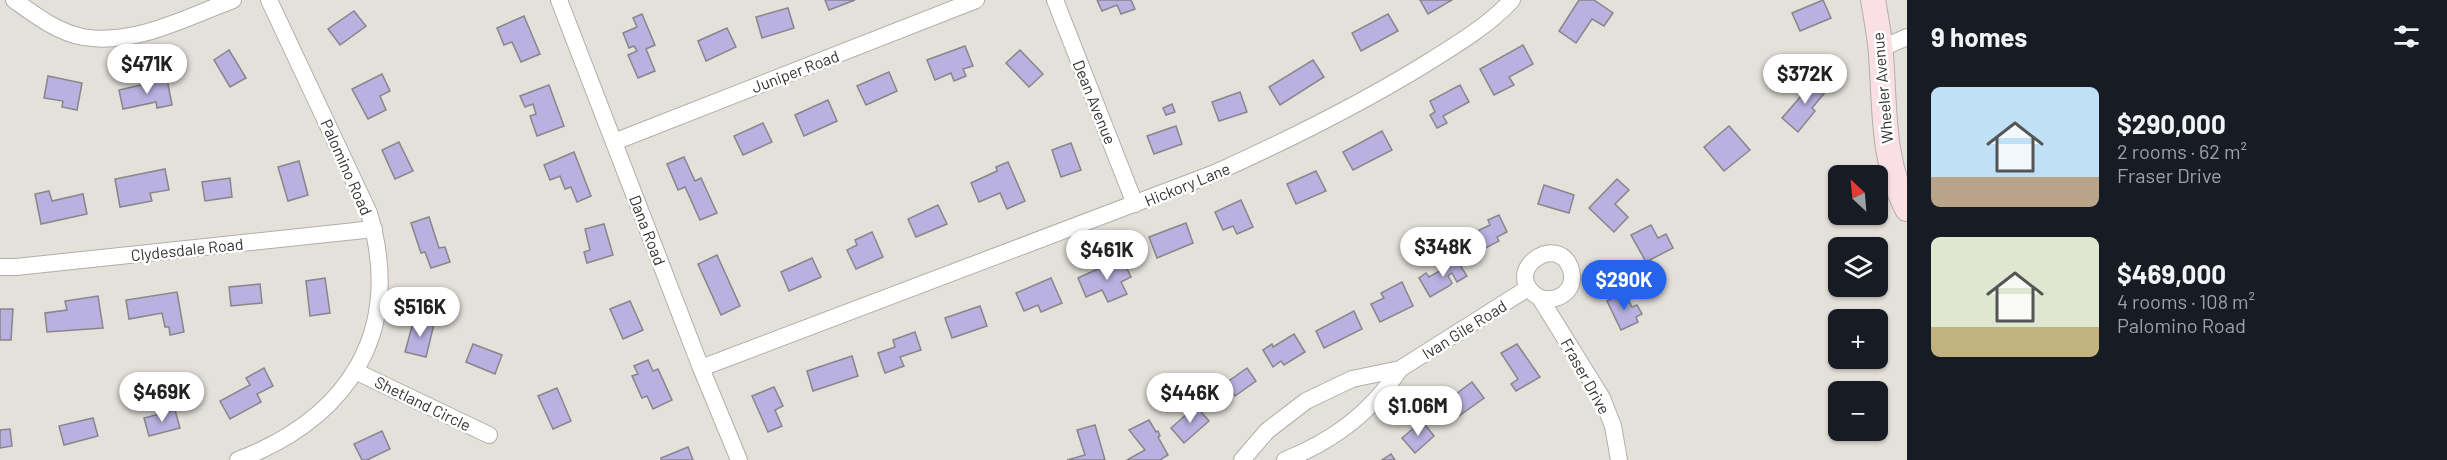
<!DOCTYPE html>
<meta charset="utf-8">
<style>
:root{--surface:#171b24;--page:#242831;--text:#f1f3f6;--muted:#9ea1a6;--accent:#2563eb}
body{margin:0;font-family:Barlow,sans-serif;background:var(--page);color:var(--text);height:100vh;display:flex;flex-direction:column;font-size:22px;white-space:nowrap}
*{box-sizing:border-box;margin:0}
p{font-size:20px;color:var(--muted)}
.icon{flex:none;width:33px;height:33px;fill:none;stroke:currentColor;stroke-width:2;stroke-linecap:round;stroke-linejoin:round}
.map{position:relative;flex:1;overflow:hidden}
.drawer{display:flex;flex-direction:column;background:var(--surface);width:540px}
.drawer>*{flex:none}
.needle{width:39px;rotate:334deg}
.controls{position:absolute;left:1828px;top:165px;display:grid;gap:12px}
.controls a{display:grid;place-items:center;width:60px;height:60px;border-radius:9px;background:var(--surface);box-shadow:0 2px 4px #0004;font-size:30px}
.price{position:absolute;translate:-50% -51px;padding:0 14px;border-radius:21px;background:#fff;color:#222;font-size:20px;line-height:39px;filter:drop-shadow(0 2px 3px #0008)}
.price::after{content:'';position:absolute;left:50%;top:36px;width:18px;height:14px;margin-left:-9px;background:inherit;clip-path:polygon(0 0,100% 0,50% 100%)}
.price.current{background:var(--accent);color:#fff}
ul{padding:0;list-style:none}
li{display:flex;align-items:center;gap:18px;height:150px;padding:0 24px}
li span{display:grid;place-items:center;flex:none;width:168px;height:120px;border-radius:9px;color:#555}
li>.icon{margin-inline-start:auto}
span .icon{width:72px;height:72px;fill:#fffc;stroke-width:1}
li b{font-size:26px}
h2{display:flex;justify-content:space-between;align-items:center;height:72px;padding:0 24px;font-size:26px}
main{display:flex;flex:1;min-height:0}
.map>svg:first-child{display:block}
.building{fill:#b9b1e0;stroke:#86868b;stroke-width:1.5}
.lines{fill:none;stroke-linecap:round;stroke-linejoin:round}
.street-casing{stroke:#b2aea9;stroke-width:18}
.secondary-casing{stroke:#b2aea9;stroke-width:26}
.street{stroke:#fff;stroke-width:16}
.secondary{stroke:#fae0e4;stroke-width:24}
.labels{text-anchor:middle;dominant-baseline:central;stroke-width:5;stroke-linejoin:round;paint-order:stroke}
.street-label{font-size:16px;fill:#343331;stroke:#fff}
</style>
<main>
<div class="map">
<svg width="1907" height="460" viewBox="0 0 1907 460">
<rect width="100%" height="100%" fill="#e4e0da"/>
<!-- building -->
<g class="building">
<path d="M825,0H855L829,10Z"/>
<path d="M1097,0H1131L1135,9L1121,14L1117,5L1102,11Z"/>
<path d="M1420,0H1452L1428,14Z"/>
<path d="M1579,0H1594L1613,13L1604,26L1592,19L1576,43L1559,31Z"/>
<path d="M1823,0L1831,18L1800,31L1792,13Z"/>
<path d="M788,8L794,28L762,38L756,17Z"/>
<path d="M354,11L366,26L340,45L328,29Z"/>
<path d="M642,14L655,45L646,49L655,71L638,78L628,55L637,51L634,46L629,48L623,33L637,27L633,18Z"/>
<path d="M1388,14L1398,31L1361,51L1352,33Z"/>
<path d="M524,16L540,54L521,62L512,42L504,45L497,28Z"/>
<path d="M727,28L736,47L706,61L698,41Z"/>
<path d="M1523,45L1533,64L1509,77L1514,85L1494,95L1480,69Z"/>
<path d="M965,46L973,66L963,69L966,76L954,81L951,73L935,80L927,60Z"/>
<path d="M229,50L246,78L230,87L214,60Z"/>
<path d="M1020,50L1043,74L1029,87L1006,63Z"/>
<path d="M1313,60L1324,77L1280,105L1269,87Z"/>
<path d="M889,72L897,91L866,105L857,86Z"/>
<path d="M382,74L390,91L380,96L386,110L368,119L352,89Z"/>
<path d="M48,76L82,83L77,110L62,107L63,101L44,98Z"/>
<path d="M1812,78L1827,90L1812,108L1815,111L1798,132L1782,118L1803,94L1800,91Z"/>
<path d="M167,79L172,105L157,108L156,102L123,109L119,90Z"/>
<path d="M549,85L564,126L537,136L530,116L536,114L533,104L525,107L520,96Z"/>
<path d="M1460,85L1469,102L1443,116L1447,123L1437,128L1430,115L1435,112L1430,101Z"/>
<path d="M1240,92L1247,112L1219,121L1212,102Z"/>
<path d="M828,100L837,121L804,136L795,115Z"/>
<path d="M1172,104L1175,112L1166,115L1163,108Z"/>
<path d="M763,123L772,142L743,155L734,136Z"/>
<path d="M1176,126L1182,144L1154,154L1147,136Z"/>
<path d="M1729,126L1750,150L1724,171L1704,147Z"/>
<path d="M1382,131L1392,150L1353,170L1343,152Z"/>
<path d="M399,142L413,171L395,179L382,150Z"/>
<path d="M1071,143L1081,170L1061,177L1052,150Z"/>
<path d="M574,152L591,196L577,202L571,187L565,189L560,176L550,180L544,165Z"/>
<path d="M684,157L695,181L701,178L717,213L700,220L685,187L678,190L667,164Z"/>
<path d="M299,161L308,195L288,201L278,167Z"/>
<path d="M1008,162L1025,201L1007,209L1000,193L979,202L971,183L997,171L996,167Z"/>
<path d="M165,169L169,190L150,193L152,201L120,207L115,179Z"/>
<path d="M1316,171L1326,191L1296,204L1287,184Z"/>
<path d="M230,178L232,197L205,201L202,182Z"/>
<path d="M1617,179L1629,190L1615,204L1628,217L1614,232L1589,208Z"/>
<path d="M1544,185L1574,195L1569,213L1538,204Z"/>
<path d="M49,191L52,201L83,194L87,214L41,224L35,194Z"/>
<path d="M1241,200L1253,227L1237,234L1233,226L1223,230L1215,212Z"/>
<path d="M938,205L947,224L916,237L908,219Z"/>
<path d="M1499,215L1507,232L1497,237L1499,241L1470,256L1462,238L1490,225L1488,220Z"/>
<path d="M429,217L439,248L445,247L450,262L431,268L425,252L421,253L411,223Z"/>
<path d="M1186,223L1193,243L1157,258L1149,237Z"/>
<path d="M604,224L613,255L587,263L584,252L590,250L585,229Z"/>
<path d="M1651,225L1658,238L1666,234L1673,248L1646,262L1631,235Z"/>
<path d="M872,232L883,257L856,269L847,250L857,245L855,240Z"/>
<path d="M717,255L740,306L721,315L698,264Z"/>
<path d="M1454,256L1467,276L1457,282L1452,273L1448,276L1452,283L1449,286L1430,297L1419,278L1426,273L1429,277L1450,265L1447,260Z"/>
<path d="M812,258L821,277L789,291L781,272Z"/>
<path d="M1122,258L1131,277L1121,282L1127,294L1108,302L1102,290L1086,297L1078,278Z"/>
<path d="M325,278L330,313L310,316L306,281Z"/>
<path d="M1051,278L1062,303L1041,312L1038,305L1024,311L1016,293Z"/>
<path d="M1402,282L1413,306L1380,322L1371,304L1384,298L1381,293Z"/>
<path d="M260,284L262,303L231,306L229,287Z"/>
<path d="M177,292L184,332L170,335L169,327H165L162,313L129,319L126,300Z"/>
<path d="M1624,292L1632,307L1637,305L1642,314L1636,317L1638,322L1621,330L1607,301Z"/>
<path d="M98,296L103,328L47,332L45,313L67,310L65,301Z"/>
<path d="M630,301L643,330L623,339L610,309Z"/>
<path d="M980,306L987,326L952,338L945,318Z"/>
<path d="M0,309H13L11,340H0Z"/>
<path d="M1354,311L1362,329L1324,348L1316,331Z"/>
<path d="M414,319L434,324L426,357L405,352Z"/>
<path d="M915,332L921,350L900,357L904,366L885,373L878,353L895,347L893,340Z"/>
<path d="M1294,334L1305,352L1284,365L1281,361L1273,367L1263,350L1272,344L1273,347Z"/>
<path d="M473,344L502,355L495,374L466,362Z"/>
<path d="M1517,344L1540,377L1516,391L1511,384L1518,379L1501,353Z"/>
<path d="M852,356L858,376L813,391L807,371Z"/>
<path d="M648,360L653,371L658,369L672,400L653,409L647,396L642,398L632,376L638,374L634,366Z"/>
<path d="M264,368L273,386L257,394L261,402L230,419L220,401L250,385L246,378Z"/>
<path d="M1247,368L1256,381L1235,396L1226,383Z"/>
<path d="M1472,382L1484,398L1459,416L1448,400Z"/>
<path d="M774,387L783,406L775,410L782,426L768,432L752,396Z"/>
<path d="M557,388L571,421L553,429L538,396Z"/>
<path d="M1196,406L1209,421L1184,443L1171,428Z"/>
<path d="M175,410L180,428L149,436L144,418Z"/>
<path d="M93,418L98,436L64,445L59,426Z"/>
<path d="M1149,420L1156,432L1158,431L1160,436L1158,437L1168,455L1160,460H1127L1145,450L1129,430Z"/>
<path d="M1422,421L1434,436L1415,453L1402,438Z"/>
<path d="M1095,425L1105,460H1067L1085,455L1077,430Z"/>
<path d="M10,429L12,446L0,448V430Z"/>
<path d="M382,431L390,449L367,460H362L354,444Z"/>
<path d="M688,447L693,460H661V458Z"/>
<path d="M1391,454L1395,460H1382Z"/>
</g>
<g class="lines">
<!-- street casing -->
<g class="street-casing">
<g id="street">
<path d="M14,0C35,15 57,32 83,37C134,46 187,17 233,0"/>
<path d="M559,0L701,368L739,460"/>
<path d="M1055,0L1135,204"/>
<path d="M1880,49L1907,37"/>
<path d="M614,142L976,0"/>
<path d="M0,267H16L374,229"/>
<path d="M1540,298C1557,303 1577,291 1571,270C1559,229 1497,273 1540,298L1602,398L1613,426L1619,460"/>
<path d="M701,368L1215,173C1288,140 1359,105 1427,63C1456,45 1489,25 1512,0"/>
<path d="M357,372L489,435"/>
<path d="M238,460C350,417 404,331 369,213L269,0"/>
<path d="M1242,460L1267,431L1306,401L1352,379L1400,369L1528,288"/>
<path d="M1285,460C1333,441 1371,413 1400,369"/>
</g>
</g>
<!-- secondary casing -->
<g class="secondary-casing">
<path id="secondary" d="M1873,0C1876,18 1880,37 1881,55C1885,108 1882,161 1907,209"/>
</g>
<!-- street -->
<use href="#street" class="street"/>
<!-- secondary -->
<use href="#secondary" class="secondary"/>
</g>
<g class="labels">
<!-- street labels -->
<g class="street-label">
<text transform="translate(795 71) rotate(-21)">Juniper Road</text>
<text transform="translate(1882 88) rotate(-95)">Wheeler Avenue</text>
<text transform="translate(1095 102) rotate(68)">Dean Avenue</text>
<text transform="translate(347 167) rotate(66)">Palomino Road</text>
<text transform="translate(1187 184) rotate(-22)">Hickory Lane</text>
<text transform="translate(648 230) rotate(69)">Dana Road</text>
<text transform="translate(187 249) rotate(-6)">Clydesdale Road</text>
<text transform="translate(1464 329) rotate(-32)">Ivan Gile Road</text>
<text transform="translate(1586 376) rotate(61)">Fraser Drive</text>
<text transform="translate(423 403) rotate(26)">Shetland Circle</text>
</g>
</g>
</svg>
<div class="controls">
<a><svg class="needle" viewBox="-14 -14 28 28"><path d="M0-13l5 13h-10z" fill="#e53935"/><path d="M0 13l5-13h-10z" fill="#9ea1a6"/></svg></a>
<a><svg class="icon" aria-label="layers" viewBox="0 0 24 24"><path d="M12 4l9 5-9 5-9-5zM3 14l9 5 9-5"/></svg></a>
<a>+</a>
<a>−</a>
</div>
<b class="price" style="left:147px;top:95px">$471K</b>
<b class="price" style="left:1805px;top:105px">$372K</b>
<b class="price" style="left:1443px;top:278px">$348K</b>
<b class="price" style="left:1107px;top:281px">$461K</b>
<b class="price current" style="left:1624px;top:311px">$290K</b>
<b class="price" style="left:420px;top:338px">$516K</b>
<b class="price" style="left:162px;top:423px">$469K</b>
<b class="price" style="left:1190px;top:424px">$446K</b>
<b class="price" style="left:1418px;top:437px">$1.06M</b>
</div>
<section class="drawer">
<h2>9 homes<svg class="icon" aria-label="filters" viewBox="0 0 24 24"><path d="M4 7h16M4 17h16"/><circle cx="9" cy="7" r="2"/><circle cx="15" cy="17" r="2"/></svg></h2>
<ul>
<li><span style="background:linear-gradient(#bfe0f5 75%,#b9a48a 0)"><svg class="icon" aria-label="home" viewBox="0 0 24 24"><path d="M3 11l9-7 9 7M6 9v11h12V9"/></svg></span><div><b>$290,000</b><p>2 rooms · 62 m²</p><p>Fraser Drive</p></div></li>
<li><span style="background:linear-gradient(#dfe7d0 75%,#c2b280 0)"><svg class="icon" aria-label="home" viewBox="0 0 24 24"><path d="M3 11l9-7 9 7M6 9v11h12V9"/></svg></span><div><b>$469,000</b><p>4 rooms · 108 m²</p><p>Palomino Road</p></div></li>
</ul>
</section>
</main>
